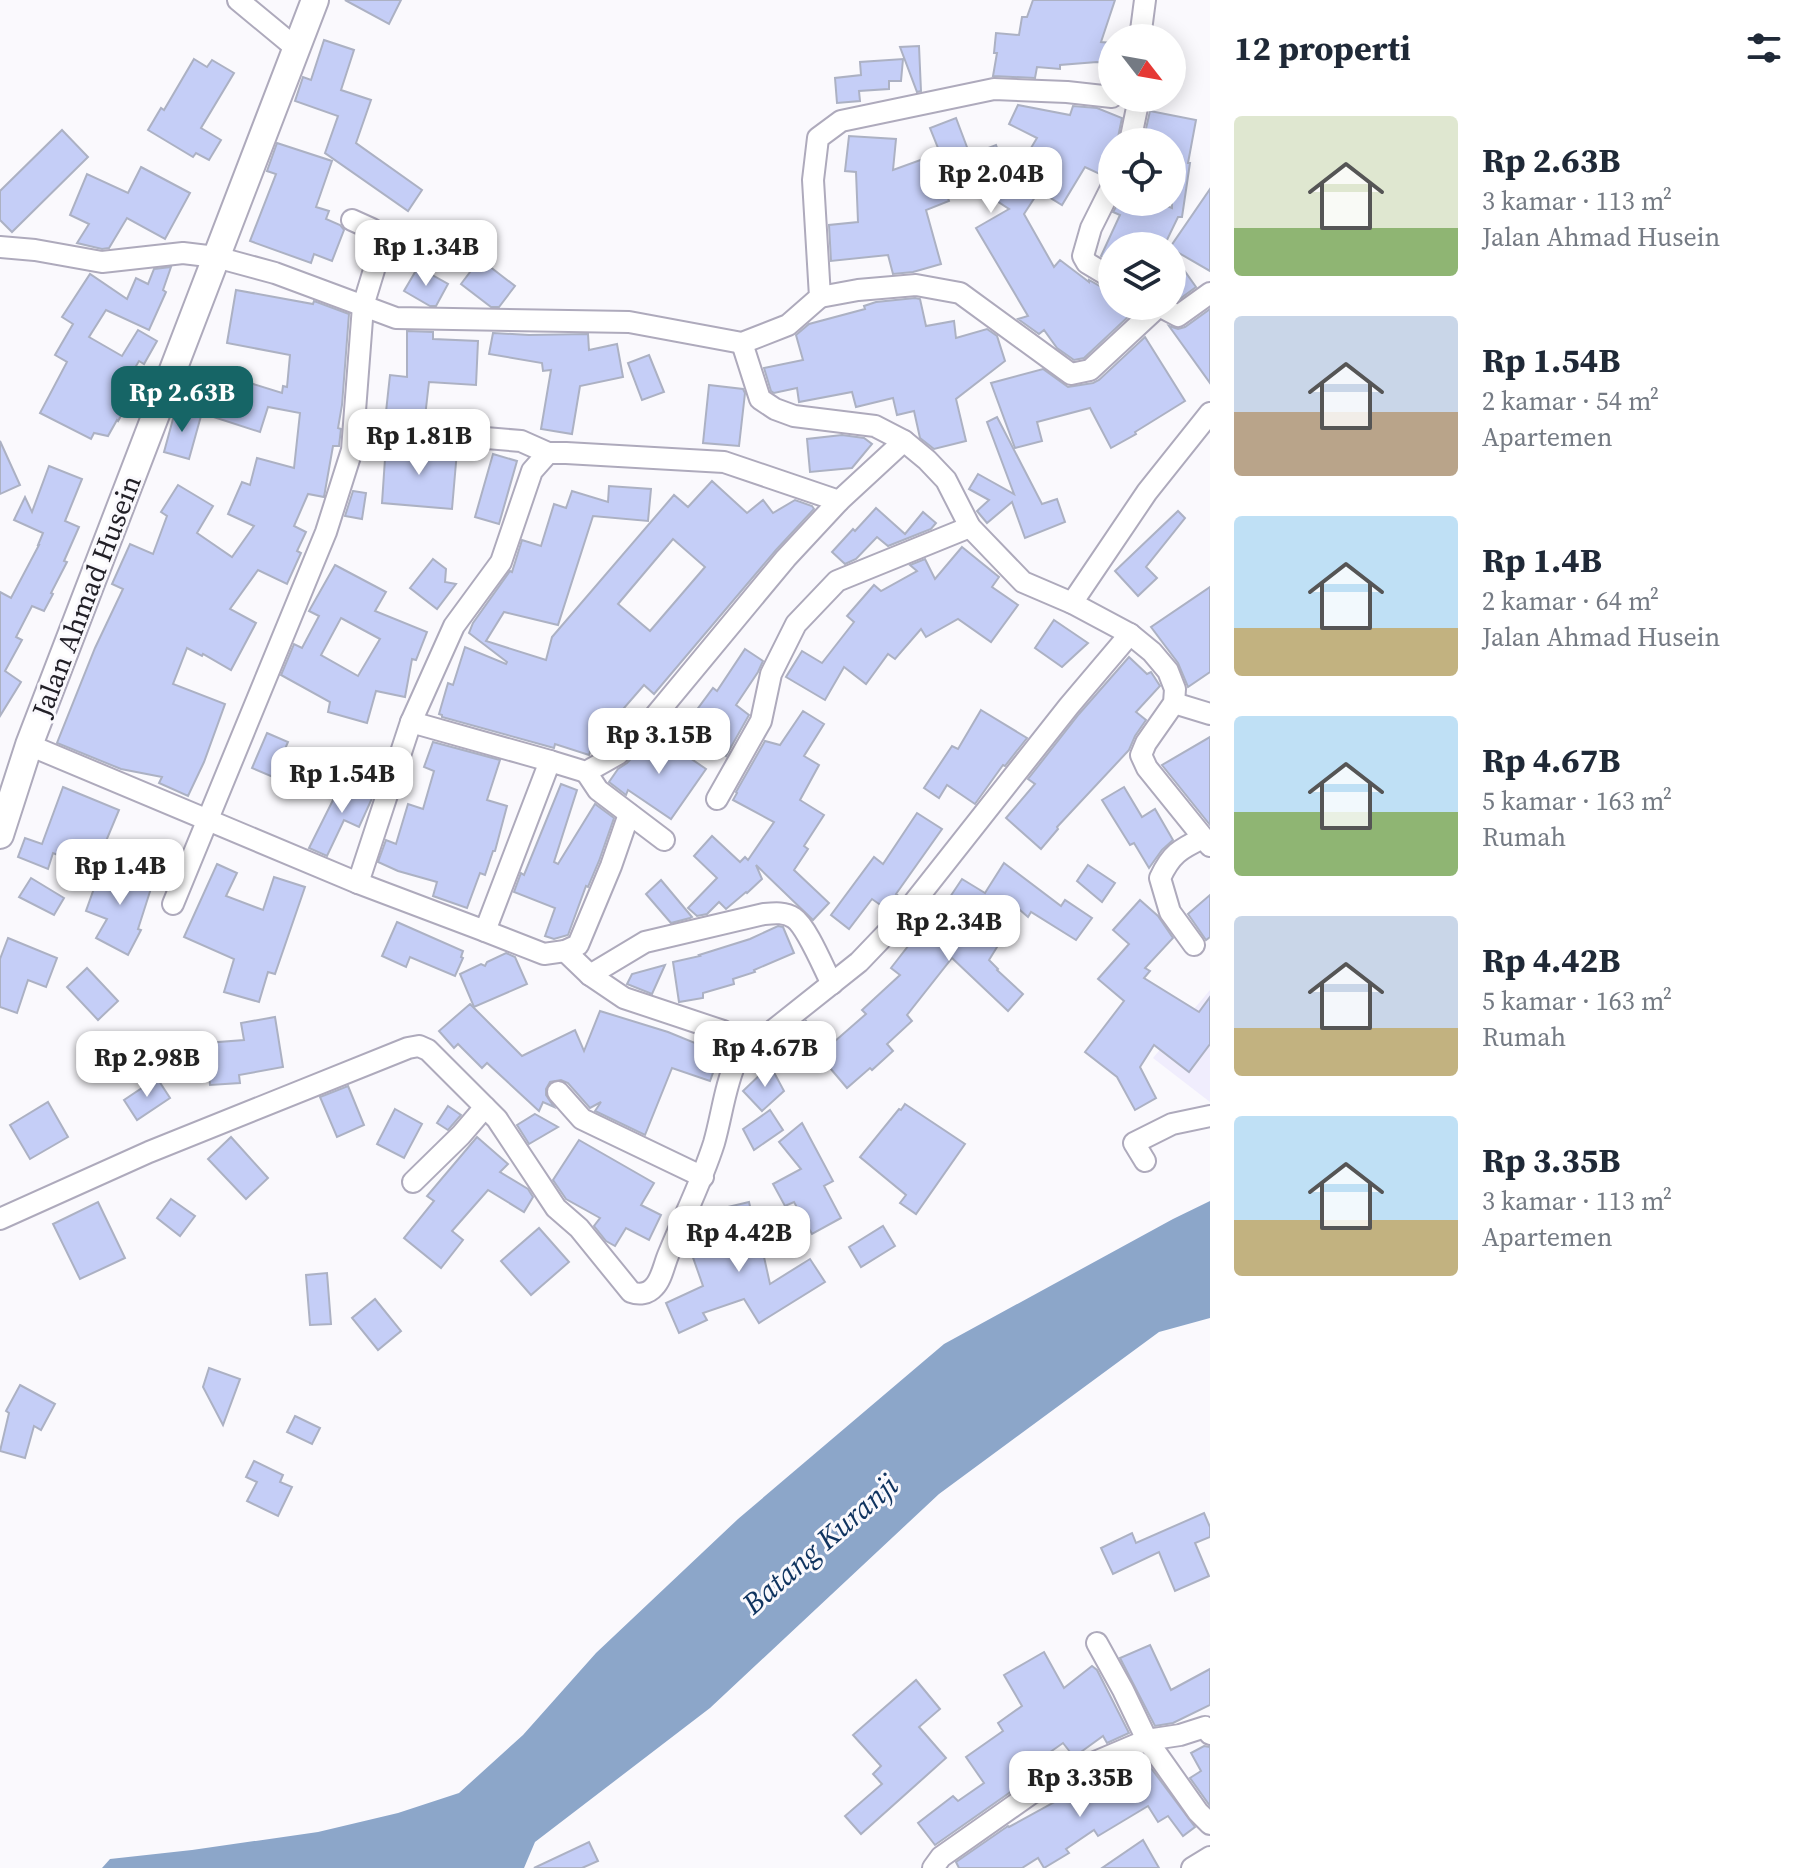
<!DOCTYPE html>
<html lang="id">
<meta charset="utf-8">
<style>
:root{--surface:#fff;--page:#f6f6f7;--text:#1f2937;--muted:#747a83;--accent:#166566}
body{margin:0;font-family:"Source Serif 4",serif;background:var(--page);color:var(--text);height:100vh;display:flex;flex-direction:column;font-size:30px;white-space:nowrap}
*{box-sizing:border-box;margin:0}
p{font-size:26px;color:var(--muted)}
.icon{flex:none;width:44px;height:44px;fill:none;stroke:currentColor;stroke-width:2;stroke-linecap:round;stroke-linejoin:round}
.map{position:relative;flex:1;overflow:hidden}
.panel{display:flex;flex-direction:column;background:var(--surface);width:600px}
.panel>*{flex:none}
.needle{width:52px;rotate:121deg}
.tools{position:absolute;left:1098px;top:24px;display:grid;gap:16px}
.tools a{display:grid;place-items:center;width:88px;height:88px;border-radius:50%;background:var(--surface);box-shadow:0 4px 20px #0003;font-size:40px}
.price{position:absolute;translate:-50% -68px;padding:0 18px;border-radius:16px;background:#fff;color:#222;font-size:26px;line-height:52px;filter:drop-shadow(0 2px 4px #0008)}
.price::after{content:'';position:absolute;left:50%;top:48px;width:24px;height:18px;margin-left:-12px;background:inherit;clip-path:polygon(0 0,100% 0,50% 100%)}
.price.current{background:var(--accent);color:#fff}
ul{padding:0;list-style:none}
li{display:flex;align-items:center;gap:24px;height:200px;padding:0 24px}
li span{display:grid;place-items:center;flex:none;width:224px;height:160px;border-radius:8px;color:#555}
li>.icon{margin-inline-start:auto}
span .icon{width:96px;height:96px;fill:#fffc;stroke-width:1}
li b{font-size:34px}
h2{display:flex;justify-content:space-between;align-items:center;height:96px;padding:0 24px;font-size:34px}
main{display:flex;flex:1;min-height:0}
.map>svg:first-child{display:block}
.built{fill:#f0edfd}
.water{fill:#8ca6c9}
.building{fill:#c5cef7;stroke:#acb1c3;stroke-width:2;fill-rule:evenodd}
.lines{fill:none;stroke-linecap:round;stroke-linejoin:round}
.minor-casing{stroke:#aeaabc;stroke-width:24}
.major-casing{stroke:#aeaabc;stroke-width:30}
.minor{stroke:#fff;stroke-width:20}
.major{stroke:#fff;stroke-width:26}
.labels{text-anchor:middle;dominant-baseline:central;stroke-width:6;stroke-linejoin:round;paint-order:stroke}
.street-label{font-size:28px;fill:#211f26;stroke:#faf9fd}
.water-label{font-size:30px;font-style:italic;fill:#0f335f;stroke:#faf9fd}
</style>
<main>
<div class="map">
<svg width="1210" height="1868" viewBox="0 0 1210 1868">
<rect width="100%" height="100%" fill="#faf9fd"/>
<!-- built -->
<path class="built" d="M1210,990V1102L1153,1058Z"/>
<!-- water -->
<path class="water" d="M1210,1201V1318L1159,1332L939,1494L710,1708L535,1842L524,1868H102L110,1859L192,1850L318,1832L398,1813L459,1793L523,1735L596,1653L738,1519L944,1344L1173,1219Z"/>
<!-- building -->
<g class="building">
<path d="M345,0H401L389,24Z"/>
<path d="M1033,0H1115L1101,42L1112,43V64L1097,62L1060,65V69L1037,67L1035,78L993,76L997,53H994L996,33L1019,35L1022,17H1027Z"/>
<path d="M324,40L354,50L341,90L371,100L356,143L422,190L408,211L325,153L338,116L295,101L303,77L311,80Z"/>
<path d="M919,46L921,91L917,92L900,47Z"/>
<path d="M194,59L207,67L212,60L234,73L201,128L221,140L209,160L196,153L193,157L148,130L161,108L164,110Z"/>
<path d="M903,59L901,81H889V89L859,91L860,101L837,103L835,78L861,75L860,62Z"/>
<path d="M1018,105L1070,115L1073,106L1097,108L1122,118L1117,142H1112V167L1109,174L1104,176L1085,167L1062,205L1039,191L1024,214L1054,267L1060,260L1089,282V280L1105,289L1112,291V306H1125L1130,315L1084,358L1074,360L1057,348L1044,330L1039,334L1018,319L1028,316L976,228L1009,209L935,161L949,201L926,210L941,264L913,272L893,274L888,255L831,261L829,225L858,222L856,172L845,171L849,136L896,139L893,170L940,153L930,128L956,118L970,155L996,145L1010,183L1037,138L1009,124Z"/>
<path d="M1150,111L1196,120L1188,163H1190L1182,217H1178L1165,244L1167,246H1112V263L1101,256L1120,215L1113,212L1119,202H1157L1172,208V160L1174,150H1172V142H1143Z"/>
<path d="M62,130L88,157L12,232L0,220V191Z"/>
<path d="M277,143L332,161L316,207L329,211L326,219L340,225L344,230L332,261L314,254L311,263L250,241L276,174L267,171Z"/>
<path d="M141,167L190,193L165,239L127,218L109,248L102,249L77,243L89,224L70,215L87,174L128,193Z"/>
<path d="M1210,189V271L1172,249L1171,246Z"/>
<path d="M1172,253L1196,287L1177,301L1172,298Z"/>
<path d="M480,259L515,286L499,307H491L461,284Z"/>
<path d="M171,267L163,290L166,292L149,330L106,310L89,337L122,356L138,330L157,341L144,364L139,361L118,396L129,402L118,421L117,420L108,436L94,433L91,439L40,413L67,362L55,355L73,324L62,317L90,274L127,299L136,278L148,284L154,269Z"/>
<path d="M418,267L448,284L436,306H430L404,291Z"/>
<path d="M236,290L313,304L314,301L349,314L342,405L338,428L341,429L339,446H333L324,497L308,494L294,526L306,532L297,551L301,553L287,584L258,570L230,609L256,623L231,670L203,654L202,656L187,648L173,684L225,704L204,762L188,796L159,783L162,777L121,769L57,743L95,648L123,589L112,584L130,544L153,554L167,516L161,512L178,485L213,506L197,533L232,557L254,526L228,514L242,482L250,485L257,458L294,468L300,413L268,407L260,432L189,409L197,379L243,394L247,382L282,393L283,386L287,387L290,355L227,343Z"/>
<path d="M915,298L920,299L926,326L954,321L956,338L987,329L997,336L1005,361L956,399L966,441L934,449L920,438L914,411L897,415L893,398L856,407L852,392L799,402L797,388L774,393L771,391L764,368L803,360L796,335L809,324L865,309L864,306L876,302Z"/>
<path d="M1210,309V383L1169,326L1178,329L1185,327Z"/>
<path d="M407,331L433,332V339L478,341L476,385L429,382L425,417L386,412L390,375L407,377Z"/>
<path d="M493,333L529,335L588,334L589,350L617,344L623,377L580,386L572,434L541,429L551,370L543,371L542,363L489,354Z"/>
<path d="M1145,337L1185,401L1135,432L1136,434L1111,448L1090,408L1037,422L1042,441L1015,448L991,383L1043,369L1068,387L1093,383L1099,380Z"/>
<path d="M649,355L664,392L642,400L628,363Z"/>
<path d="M709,385L743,389L745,393L739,446L703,443Z"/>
<path d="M176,408L201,416L189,459L164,452Z"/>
<path d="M997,417L1042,504L1057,499L1065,522L1025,538L1012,502L987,523L977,511L989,500L969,489L978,474L1014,494L987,422Z"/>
<path d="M842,435L864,438L872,444L852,468L810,472L807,439Z"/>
<path d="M0,441L20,485L0,494Z"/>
<path d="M386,444L457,451L452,509L382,503Z"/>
<path d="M493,454L517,461L499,524L475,517Z"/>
<path d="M49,466L82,479L65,521L79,527L64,561L67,562L51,593L53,594L44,611L32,606L16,637L22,640L5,671L21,682L0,716V592L11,598L39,545H38L43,533L14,520L25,497L32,512Z"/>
<path d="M712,481L747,513L763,500L773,513L795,500L812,506L814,509L776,550L654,694L644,685L617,716L629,724L612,742L597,731L589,755L555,744L554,748L442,717V715L439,714L448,683L453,685L465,647L506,664L507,662L469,633L473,623L510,571L512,572L522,540L541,546L554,504L566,508L572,491L608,502L609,486L651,489L648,521L593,516L558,625L504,612L486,641L546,660L552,637L674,495L688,507ZM673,539L705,567L650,631L618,604Z"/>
<path d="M353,491L366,493L362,519L345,516Z"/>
<path d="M876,508L905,534L923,512L936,523L931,529L888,546L877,537L856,559L845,564L832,552L853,529L855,531Z"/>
<path d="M1178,511L1185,518L1146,567L1157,578L1138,596L1115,571Z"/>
<path d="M962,547L999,577L992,587L1018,605L991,642L958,619L926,637L921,629L895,659L888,654L866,684L844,667L825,700L786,677L802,651L822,663L854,622L847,616L874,585L881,591L917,571L910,565L925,559L935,579Z"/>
<path d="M433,559L446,569L445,582L456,584L437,609L410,588Z"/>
<path d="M335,565L386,592L375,611L427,632L416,660L412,659L405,697L376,691L367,723L328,712L330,702L281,675L294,644L302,648L319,616L309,611ZM341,618L380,639L358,676L321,655Z"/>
<path d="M1210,587V672L1188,687L1178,663L1151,627Z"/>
<path d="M1054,620L1088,643L1062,667L1035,648Z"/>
<path d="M745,649L763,661L758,672L736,705L749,715L726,756L687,723L713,688L717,691Z"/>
<path d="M1129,657L1147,674L1151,672L1160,686L1136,712L1146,720L1135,736L1129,750L1057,827L1058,829L1041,849L1006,818L1035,784L1028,779L1079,714Z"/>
<path d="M981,710L1027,738L1005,766L1003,765L975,804L947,785L939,798L924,788L952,746L958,749Z"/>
<path d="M803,711L824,724L804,756L819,765L800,800L824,815L804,846L808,849L794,870L829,903L813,920L756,865L762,879L747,893L746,892L726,909L719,902L707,914L697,916L688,908L717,878L694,856L712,836L740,862L745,857L748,860L774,822L733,800L737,793L736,792L765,741L780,745Z"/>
<path d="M267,733L288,742L273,777L252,768Z"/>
<path d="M655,734L706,769L671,819L628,790L626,795L609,782L618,769L627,763Z"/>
<path d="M1210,737V825L1162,765Z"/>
<path d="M433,742L500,760L487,800L507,806L495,851H493L485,875L480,873L467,908L433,896L437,882L398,871L378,862L386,840L396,844L408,804L423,809L434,771L424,767Z"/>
<path d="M343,780L374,794L359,827L344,820L327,856L309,848Z"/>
<path d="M561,784L577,790L554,862L558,864L595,804L614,818L599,861L588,887L586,886L568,935L554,939L545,936L555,908L514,892L521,873L524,875Z"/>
<path d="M63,787L119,810L94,870L53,853L48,869L18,857L25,838L42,844Z"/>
<path d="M1124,787L1142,817L1155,809L1173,840L1162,850L1149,868L1134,843L1130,845L1102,800Z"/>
<path d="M917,813L942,829L896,894L901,898L894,906L889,911L872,899L849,929L831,915L874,857L883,864Z"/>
<path d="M1004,863L1061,906L1065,900L1092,918L1076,940L1031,912L1028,917L1020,910L989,960L998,969L997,970L1023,994L1008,1011L952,958L907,1015L912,1021L887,1044L893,1051L872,1070L870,1068L847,1088L819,1055L866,1014L862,1010L900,975L891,968L923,927L948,900L962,879L985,893Z"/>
<path d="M217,864L237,873L226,896L263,910L274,877L305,887L275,974L268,972L259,1002L224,992L234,959L184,937Z"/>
<path d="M1088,865L1115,883L1102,902L1077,881Z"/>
<path d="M102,866L134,877L135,873L154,879L138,929L141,930L128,955L96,938L107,919L86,911Z"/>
<path d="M31,878L64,898L54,915L19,897Z"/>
<path d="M661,880L692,917L690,918L671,923L646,894Z"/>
<path d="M1210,895V937L1206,940L1188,914Z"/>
<path d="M1140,900L1158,916L1173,938L1145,968L1150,971L1144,978L1199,1012L1210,997V1044L1189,1072L1154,1045L1140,1067L1156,1098L1135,1110L1117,1077L1085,1052L1124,1001L1098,979L1129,944L1113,930Z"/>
<path d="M397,922L463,951L461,957L463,958L455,976L410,957L406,967L382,956Z"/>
<path d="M778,926L783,927L794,953L754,970L755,972L733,979L734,984L703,993V998L679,1002L673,962L700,956L699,955L750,939Z"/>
<path d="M8,938L57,958L46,987L28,980L17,1013L0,1007V959Z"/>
<path d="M506,953L515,957L527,984L474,1007L460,974L481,964L485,966L487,962Z"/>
<path d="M665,965L652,994L627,984L632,974Z"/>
<path d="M87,968L118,1001L98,1020L67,987Z"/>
<path d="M470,1004L522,1056L575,1030L584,1051L600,1011L668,1032L702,1046L704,1038L723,1045L710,1081L672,1068L645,1135L595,1111L601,1102L590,1108L568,1083L561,1080L550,1082L546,1089V1095L554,1107L543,1102L539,1111L487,1063L482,1068L458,1044L454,1048L439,1031Z"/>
<path d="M275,1017L283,1067L239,1075L240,1083L210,1085L206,1043L244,1040L241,1023Z"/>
<path d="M806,1021L822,1037L810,1049L794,1032Z"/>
<path d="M770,1065L784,1091L762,1111L743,1091Z"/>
<path d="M157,1078L170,1098L137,1120L124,1100Z"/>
<path d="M348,1086L364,1125L337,1137L320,1097Z"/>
<path d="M48,1102L68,1137L30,1159L10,1125Z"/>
<path d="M905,1104L965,1144L916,1214L900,1203L906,1195L860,1157L899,1109L901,1110Z"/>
<path d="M448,1106L461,1115L448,1130L437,1123Z"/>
<path d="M395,1109L422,1124L404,1158L377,1144Z"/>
<path d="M770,1110L783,1130L754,1150L743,1129Z"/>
<path d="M535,1114L558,1127L529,1144L517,1125Z"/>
<path d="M802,1123L833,1181L824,1186L841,1218L812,1234L794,1202L785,1206L773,1184L801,1169L779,1142Z"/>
<path d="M231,1137L268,1178L246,1199L208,1159Z"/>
<path d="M477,1137L508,1164L500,1172L528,1189L533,1197L524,1212L488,1190L452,1231L463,1240L441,1268L404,1238L434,1201L427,1196Z"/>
<path d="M579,1140L654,1183L641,1205L661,1215L649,1240L626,1228L615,1246L606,1241L594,1226L600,1218L566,1199L553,1180Z"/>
<path d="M171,1199L195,1216L180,1236L157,1218Z"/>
<path d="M98,1202L125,1258L80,1279L53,1224Z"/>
<path d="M749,1202L760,1249L762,1248L770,1284L810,1259L825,1282L759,1323L744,1299L703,1313L707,1320L679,1333L666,1303L703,1286L690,1249L717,1239L711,1211Z"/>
<path d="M883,1226L895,1246L861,1267L849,1247Z"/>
<path d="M539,1228L569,1262L531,1295L501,1261Z"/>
<path d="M327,1273L331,1324L310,1325L306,1275Z"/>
<path d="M375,1299L401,1331L378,1350L352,1318Z"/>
<path d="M209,1368L240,1379L223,1425L203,1387Z"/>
<path d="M20,1385L55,1404L41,1430L34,1426L25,1458L0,1451L9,1413L6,1411Z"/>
<path d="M295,1416L320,1428L312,1444L287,1432Z"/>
<path d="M254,1461L283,1475L280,1482L292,1487L278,1516L247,1501L257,1482L246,1477Z"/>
<path d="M1204,1513L1210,1527V1537L1195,1543L1209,1576L1175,1591L1159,1552L1113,1574L1101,1548L1132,1533L1136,1543Z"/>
<path d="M1150,1645L1171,1690L1210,1669V1705L1173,1723L1155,1726L1120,1658Z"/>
<path d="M1044,1652L1064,1688L1092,1666L1097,1670L1129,1733L1107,1743L1103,1736L1074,1757L1063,1743L1016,1776L1022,1784L935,1845L918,1823L953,1796L958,1801L984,1783L966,1757L1003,1731L998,1723L1022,1706L1004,1675Z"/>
<path d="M916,1680L940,1709L919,1727L946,1758L861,1834L845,1816L882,1784L873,1774L881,1766L853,1735Z"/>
<path d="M1204,1746L1210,1747V1806L1190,1778L1201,1771L1191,1753Z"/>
<path d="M1142,1756L1195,1827L1183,1836L1168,1816L1158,1822L1148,1806L1098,1836L1094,1830L1066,1849L1069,1853L1044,1868L1038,1858L1022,1868H959L956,1862L1008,1826L1009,1827L1122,1765Z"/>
<path d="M1143,1840L1159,1868H1102Z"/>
<path d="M589,1842L598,1861L582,1868H534Z"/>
</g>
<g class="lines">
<!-- minor casing -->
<g class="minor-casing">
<g id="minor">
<path d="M238,0L296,48"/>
<path d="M1140,38L1145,0"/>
<path d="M1130,142L1139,98"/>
<path d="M1112,186L1091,228L1083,256L1087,263L1112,278"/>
<path d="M0,247L35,250L102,262L183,253L216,257L275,273L396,318L629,322L742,343L788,325L820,297L813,180L818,138L841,121L994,89L1067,92L1112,97"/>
<path d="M820,297L858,290L916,285L960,293L1071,374L1090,370L1159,306"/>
<path d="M1159,306L1178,316L1210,293"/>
<path d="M742,343L760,399L775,409L794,416L875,426L904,441L927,460L946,480L970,527L1023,582L1072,603L1130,634L1152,652L1168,671L1175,689L1174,703L1146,743L1141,755L1147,768L1210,846"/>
<path d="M354,427L521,441L548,453"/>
<path d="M1072,603L1147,492L1210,413"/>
<path d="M1174,703L1210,714"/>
<path d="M411,722L550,761"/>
<path d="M29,745L358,883L485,931L550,761L586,772L618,754L655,716L786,558L839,501"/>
<path d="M586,772L598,790L664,840"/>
<path d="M717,799L761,721L771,674L796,624L837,581L970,527"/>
<path d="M358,883L411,722L454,626L501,562L532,471L548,453H566L724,462L839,501L904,441"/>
<path d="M173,904L326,532L352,450L363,306L374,270L372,229L352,220"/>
<path d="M485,931L544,954L565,951L578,945L611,866L629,814"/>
<path d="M1194,945L1170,912L1160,878C1171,854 1180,849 1203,838"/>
<path d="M565,951L590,975L624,998L723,1031"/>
<path d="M590,975L645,942L764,914C775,913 785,912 794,918C807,927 824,969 832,984"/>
<path d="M558,1092L582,1119L703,1177"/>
<path d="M1145,1161L1134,1143L1172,1124L1210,1116"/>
<path d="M413,1182L461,1135L485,1107"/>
<path d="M0,1219L149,1152L408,1048L419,1046L428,1050L497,1119L556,1208L579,1228L631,1292C639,1295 648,1294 654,1287C662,1279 664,1264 669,1253C684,1216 702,1181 714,1143C722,1115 725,1085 737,1059L859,962L904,915L1069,706L1130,634"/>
<path d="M1097,1643L1123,1690L1147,1740L1180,1735L1205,1727L1210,1734"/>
<path d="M933,1868L941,1857L1032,1793L1088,1765L1147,1740L1198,1812L1210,1824"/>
<path d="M1192,1868L1210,1857"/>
</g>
</g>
<!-- major casing -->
<g class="major-casing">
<path id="major" d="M0,835L29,745L315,0"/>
</g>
<!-- minor -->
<use href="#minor" class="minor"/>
<!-- major -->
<use href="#major" class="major"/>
</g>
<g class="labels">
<!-- street labels -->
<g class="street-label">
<text transform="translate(86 596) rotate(-69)">Jalan Ahmad Husein</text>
</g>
<!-- water labels -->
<g class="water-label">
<text transform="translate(820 1544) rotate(-41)">Batang Kuranji</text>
</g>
</g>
</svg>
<div class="tools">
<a><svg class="needle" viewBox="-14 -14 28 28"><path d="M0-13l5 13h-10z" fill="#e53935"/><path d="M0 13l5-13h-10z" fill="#747a83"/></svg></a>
<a><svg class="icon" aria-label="locate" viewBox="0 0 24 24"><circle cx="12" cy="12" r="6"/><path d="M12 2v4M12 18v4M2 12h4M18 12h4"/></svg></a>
<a><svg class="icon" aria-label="layers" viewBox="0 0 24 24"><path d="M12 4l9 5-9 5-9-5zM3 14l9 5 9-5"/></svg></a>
</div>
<b class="price" style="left:991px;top:215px">Rp 2.04B</b>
<b class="price" style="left:426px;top:288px">Rp 1.34B</b>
<b class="price current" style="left:182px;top:434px">Rp 2.63B</b>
<b class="price" style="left:419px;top:477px">Rp 1.81B</b>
<b class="price" style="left:659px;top:776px">Rp 3.15B</b>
<b class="price" style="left:342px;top:815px">Rp 1.54B</b>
<b class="price" style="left:120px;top:907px">Rp 1.4B</b>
<b class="price" style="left:949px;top:963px">Rp 2.34B</b>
<b class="price" style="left:765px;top:1089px">Rp 4.67B</b>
<b class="price" style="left:147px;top:1099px">Rp 2.98B</b>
<b class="price" style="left:739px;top:1274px">Rp 4.42B</b>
<b class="price" style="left:1080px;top:1819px">Rp 3.35B</b>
</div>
<section class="panel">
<h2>12 properti<svg class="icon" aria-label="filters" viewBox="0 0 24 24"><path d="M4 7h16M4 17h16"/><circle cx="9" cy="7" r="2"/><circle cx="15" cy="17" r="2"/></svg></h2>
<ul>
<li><span style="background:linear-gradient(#dfe7d0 70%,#8fb573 0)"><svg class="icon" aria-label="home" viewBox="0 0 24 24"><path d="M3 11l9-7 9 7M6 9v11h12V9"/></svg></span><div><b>Rp 2.63B</b><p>3 kamar · 113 m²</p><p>Jalan Ahmad Husein</p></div></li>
<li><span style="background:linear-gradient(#c9d6e8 60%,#b9a48a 0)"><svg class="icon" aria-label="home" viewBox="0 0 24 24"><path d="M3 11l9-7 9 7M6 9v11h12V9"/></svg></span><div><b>Rp 1.54B</b><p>2 kamar · 54 m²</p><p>Apartemen</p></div></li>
<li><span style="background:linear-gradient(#bfe0f5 70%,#c2b280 0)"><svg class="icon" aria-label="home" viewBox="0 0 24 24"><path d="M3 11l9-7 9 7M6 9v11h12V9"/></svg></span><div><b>Rp 1.4B</b><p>2 kamar · 64 m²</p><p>Jalan Ahmad Husein</p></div></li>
<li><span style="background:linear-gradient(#bfe0f5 60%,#8fb573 0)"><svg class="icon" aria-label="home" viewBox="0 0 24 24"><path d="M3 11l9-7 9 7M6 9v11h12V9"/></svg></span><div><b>Rp 4.67B</b><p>5 kamar · 163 m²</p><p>Rumah</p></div></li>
<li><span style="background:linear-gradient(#c9d6e8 70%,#c2b280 0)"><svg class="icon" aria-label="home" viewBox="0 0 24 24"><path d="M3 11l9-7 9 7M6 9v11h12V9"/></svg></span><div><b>Rp 4.42B</b><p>5 kamar · 163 m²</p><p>Rumah</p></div></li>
<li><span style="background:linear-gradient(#bfe0f5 65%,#c2b280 0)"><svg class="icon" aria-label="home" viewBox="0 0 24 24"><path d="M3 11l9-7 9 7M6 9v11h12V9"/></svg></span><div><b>Rp 3.35B</b><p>3 kamar · 113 m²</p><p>Apartemen</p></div></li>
</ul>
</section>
</main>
